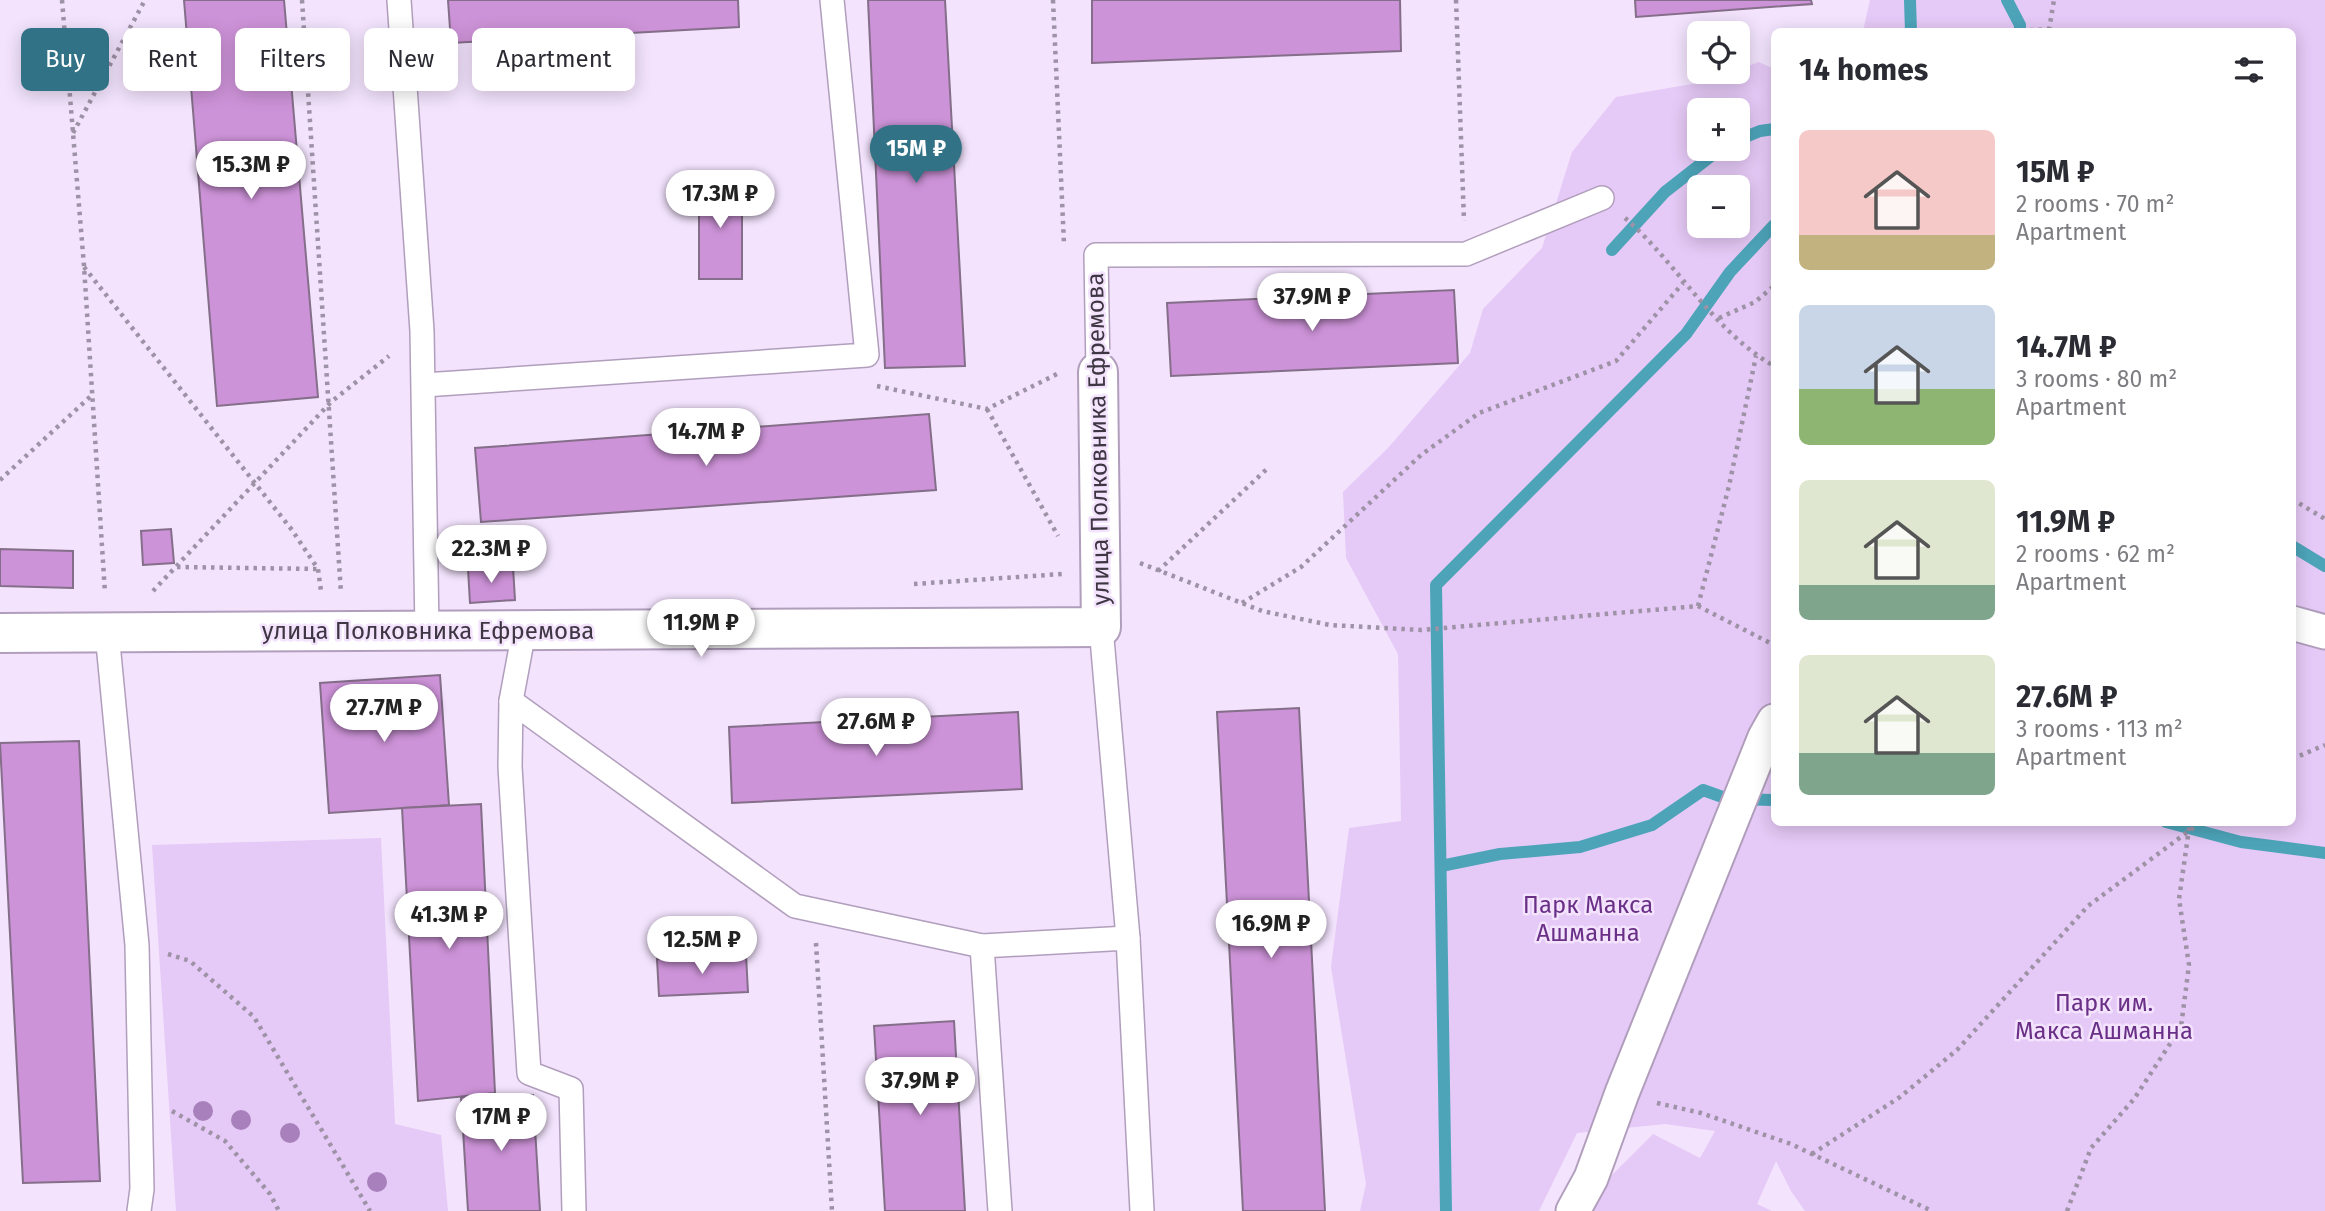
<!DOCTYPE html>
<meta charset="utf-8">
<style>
:root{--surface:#fff;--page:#f7f7f7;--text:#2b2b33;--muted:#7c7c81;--accent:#327286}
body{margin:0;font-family:"Fira Sans",sans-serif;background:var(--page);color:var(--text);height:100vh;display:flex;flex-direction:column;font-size:26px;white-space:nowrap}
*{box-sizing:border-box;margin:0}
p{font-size:23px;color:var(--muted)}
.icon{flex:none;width:38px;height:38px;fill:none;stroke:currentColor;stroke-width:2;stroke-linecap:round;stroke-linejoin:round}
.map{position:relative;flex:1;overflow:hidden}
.panel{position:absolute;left:1771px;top:28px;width:525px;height:798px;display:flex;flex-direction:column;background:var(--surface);border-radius:10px;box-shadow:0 4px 18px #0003}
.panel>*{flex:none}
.hud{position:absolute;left:21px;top:28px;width:665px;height:63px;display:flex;gap:14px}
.tools{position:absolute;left:1687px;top:21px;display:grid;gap:14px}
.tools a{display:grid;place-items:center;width:63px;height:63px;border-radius:10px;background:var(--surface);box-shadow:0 4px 18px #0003;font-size:35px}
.price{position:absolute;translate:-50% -60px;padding:0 16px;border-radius:24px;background:#fff;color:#222;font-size:23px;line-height:46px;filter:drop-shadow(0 2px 4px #0008)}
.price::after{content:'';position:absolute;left:50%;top:42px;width:21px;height:16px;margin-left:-10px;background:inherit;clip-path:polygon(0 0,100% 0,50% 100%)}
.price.current{background:var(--accent);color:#fff}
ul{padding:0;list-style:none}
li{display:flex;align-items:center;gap:21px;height:175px;padding:0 28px}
li span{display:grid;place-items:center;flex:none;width:196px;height:140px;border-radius:10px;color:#555}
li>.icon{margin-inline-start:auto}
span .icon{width:84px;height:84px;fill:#fffc;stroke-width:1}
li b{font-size:30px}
h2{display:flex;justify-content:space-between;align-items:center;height:84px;padding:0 28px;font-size:30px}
.chip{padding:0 24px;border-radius:10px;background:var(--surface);box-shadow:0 4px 18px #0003;font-size:24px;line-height:63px}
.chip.current{background:var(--accent);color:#fff}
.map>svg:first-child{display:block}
.green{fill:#e5c9f6;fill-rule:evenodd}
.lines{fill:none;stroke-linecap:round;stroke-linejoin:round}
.stream{stroke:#4da4b9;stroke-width:12}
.building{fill:#cd93d8;stroke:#846e89;stroke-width:2}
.service-casing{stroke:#b19ebc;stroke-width:26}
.pedestrian-casing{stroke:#b19ebc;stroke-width:37}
.minor-casing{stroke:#b19ebc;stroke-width:42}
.path{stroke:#9e92a6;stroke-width:4.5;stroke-dasharray:3.5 5;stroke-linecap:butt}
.service{stroke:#fff;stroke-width:23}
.pedestrian{stroke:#fff;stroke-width:33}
.minor{stroke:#fff;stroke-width:38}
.tree{fill:#a881bc}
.labels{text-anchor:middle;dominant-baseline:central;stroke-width:5;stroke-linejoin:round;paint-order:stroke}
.street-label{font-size:24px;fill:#3e3642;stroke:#f3e3fd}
.park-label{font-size:24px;fill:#6a3087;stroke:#f3e3fd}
</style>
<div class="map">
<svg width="2325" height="1211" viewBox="0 0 2325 1211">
<rect width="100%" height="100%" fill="#f3e3fd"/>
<!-- green -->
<g class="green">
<path d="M1870,0H2325V1211H1805L1791,1191L1776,1161L1757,1204L1772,1211H1586L1589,1198L1653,1134L1700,1158L1715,1131L1665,1124L1577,1133L1539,1211H1360L1366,1184L1331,967L1349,828L1401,821L1398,654L1346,558L1343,492L1388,448L1470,353L1483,309L1542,248L1572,152L1616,97L1704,82L1759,62L1774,69V822H2292V32L1863,31ZM1699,110H1738V149H1699ZM1699,187H1738V226H1699Z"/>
<path d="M381,838L395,1124L441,1135L448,1211H176L152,845Z"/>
</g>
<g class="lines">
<!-- stream -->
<g class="stream">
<path d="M1910,0L1911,32"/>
<path d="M2007,0L2020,25V32"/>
<path d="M1738,140L1760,131L1774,129"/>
<path d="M1612,250L1665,192L1720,149"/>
<path d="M2292,546L2325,566"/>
<path d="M2166,822L2241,842L2325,853"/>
<path d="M1441,866L1500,854L1580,847L1652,825L1703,790L1728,799L1774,800"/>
<path d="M1446,1211L1436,585L1686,334L1730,272L1774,225"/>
</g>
</g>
<!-- building -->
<g class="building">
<path d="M184,0H284L318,397L217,406Z"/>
<path d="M448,0H738L739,27L451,43Z"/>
<path d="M868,0H945L965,366L885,368Z"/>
<path d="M1092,0H1400L1401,51L1092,63Z"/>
<path d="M1635,0H1811L1812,4L1636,17Z"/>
<path d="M699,180L742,181V279H699Z"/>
<path d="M1454,290L1458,363L1171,376L1167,303Z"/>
<path d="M929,414L936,490L481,522L475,448Z"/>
<path d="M171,529L174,563L143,565L141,531Z"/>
<path d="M0,549L73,551V588L0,586Z"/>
<path d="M513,567L515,600L470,603L468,569Z"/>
<path d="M440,675L449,805L329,813L320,683Z"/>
<path d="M1299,708L1325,1211H1243L1217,712Z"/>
<path d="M1018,712L1022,789L732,803L729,727Z"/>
<path d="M79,741L100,1181L23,1183L0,743Z"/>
<path d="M481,804L495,1093L418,1101L402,808Z"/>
<path d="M746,955L748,992L659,996L657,959Z"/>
<path d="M954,1021L965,1211H885L874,1026Z"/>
<path d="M533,1095L540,1211H468L461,1097Z"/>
</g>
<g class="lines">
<!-- service casing -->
<g class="service-casing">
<g id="service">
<path d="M399,0L422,331L427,631"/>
<path d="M1098,372L1096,255L1466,254L1602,198"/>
<path d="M424,385L867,355L832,0"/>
<path d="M1101,627L1128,938"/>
<path d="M524,631L511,701L510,767L529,1073L571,1089L574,1211"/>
<path d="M107,633L137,945L142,1189L139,1211"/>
<path d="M511,701L795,906L982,946L1000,1211"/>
<path d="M982,946L1128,938L1142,1211"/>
</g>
</g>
<!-- pedestrian casing -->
<g class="pedestrian-casing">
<g id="pedestrian">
<path d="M2292,623L2325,632"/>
<path d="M1573,1211L1591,1178L1622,1093L1765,737L1774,721"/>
</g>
</g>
<!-- minor casing -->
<g class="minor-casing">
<path id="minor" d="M0,633L1101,627L1098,372"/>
</g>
<!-- path -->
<g class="path">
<path d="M62,0L84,266L105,593"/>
<path d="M302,0L341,593"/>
<path d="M1053,0L1064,244"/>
<path d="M1456,0L1464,221"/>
<path d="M2049,30L2054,0"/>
<path d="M1996,32L2050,29"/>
<path d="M73,133L145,0"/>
<path d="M1625,218C1677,263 1713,331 1774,366"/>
<path d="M84,267L292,530L318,569L321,591"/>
<path d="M1719,318L1755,302L1774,286"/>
<path d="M877,386L987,409L1057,374"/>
<path d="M987,409L1058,536"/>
<path d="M0,480L92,395"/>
<path d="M2292,499L2325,519"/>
<path d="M1140,563L1262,611L1330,625L1421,630L1698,606L1774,645"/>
<path d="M177,567L318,569"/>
<path d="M1158,571L1269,467"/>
<path d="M914,584L1062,574"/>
<path d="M153,591L331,402L389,356"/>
<path d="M1242,603L1301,567L1421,455L1479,413L1616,361L1683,283"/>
<path d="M1698,606L1729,486L1756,356"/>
<path d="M2292,759L2325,745"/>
<path d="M816,943L832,1211"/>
<path d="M168,954L190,961L254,1017L370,1211"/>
<path d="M1657,1103L1701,1113L1791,1144L1932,1211"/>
<path d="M172,1111L225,1141L270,1194L279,1211"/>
<path d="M1812,1154L1900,1097L1957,1050L2088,906L2201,822"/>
<path d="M2067,1211L2091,1148L2134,1099L2181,1027L2189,965L2179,899L2190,822"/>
</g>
<!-- service -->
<use href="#service" class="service"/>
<!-- pedestrian -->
<use href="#pedestrian" class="pedestrian"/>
<!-- minor -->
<use href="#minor" class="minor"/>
</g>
<!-- trees -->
<g class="tree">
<circle cx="203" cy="1111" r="10"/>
<circle cx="241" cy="1120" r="10"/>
<circle cx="290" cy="1133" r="10"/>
<circle cx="377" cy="1182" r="10"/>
</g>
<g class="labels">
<!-- street labels -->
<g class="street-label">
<text transform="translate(1098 439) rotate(-91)">улица Полковника Ефремова</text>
<text x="428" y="631">улица Полковника Ефремова</text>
</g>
<!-- park labels -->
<g class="park-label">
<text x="1588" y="905">Парк Макса<tspan x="1588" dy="28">Ашманна</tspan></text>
<text x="2104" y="1003">Парк им.<tspan x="2104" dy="28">Макса Ашманна</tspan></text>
</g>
</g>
</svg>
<div class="tools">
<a><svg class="icon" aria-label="locate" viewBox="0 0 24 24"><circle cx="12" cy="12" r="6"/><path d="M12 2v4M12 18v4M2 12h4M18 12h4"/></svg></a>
<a>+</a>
<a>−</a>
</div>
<b class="price current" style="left:916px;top:185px">15M ₽</b>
<b class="price" style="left:251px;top:201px">15.3M ₽</b>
<b class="price" style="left:720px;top:230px">17.3M ₽</b>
<b class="price" style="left:1312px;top:333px">37.9M ₽</b>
<b class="price" style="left:706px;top:468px">14.7M ₽</b>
<b class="price" style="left:491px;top:585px">22.3M ₽</b>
<b class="price" style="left:701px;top:659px">11.9M ₽</b>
<b class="price" style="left:384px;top:744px">27.7M ₽</b>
<b class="price" style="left:876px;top:758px">27.6M ₽</b>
<b class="price" style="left:449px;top:951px">41.3M ₽</b>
<b class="price" style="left:1271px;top:960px">16.9M ₽</b>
<b class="price" style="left:702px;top:976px">12.5M ₽</b>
<b class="price" style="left:920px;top:1117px">37.9M ₽</b>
<b class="price" style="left:501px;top:1153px">17M ₽</b>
<div class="hud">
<a class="chip current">Buy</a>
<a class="chip">Rent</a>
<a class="chip">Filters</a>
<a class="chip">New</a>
<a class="chip">Apartment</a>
</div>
<section class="panel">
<h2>14 homes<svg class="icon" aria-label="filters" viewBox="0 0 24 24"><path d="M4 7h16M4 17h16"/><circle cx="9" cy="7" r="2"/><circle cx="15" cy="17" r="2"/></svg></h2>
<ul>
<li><span style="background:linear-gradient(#f6c9c9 75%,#c2b280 0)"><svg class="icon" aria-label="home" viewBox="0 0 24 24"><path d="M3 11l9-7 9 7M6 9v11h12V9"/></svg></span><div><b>15M ₽</b><p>2 rooms · 70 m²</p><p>Apartment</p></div></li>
<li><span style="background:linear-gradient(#c9d6e8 60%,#8fb573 0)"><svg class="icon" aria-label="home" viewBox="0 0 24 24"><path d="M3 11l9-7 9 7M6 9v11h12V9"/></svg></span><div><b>14.7M ₽</b><p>3 rooms · 80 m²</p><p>Apartment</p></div></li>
<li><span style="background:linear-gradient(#dfe7d0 75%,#7fa58c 0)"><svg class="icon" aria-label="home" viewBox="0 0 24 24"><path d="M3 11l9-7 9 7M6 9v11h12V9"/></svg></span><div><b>11.9M ₽</b><p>2 rooms · 62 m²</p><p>Apartment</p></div></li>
<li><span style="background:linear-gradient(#dfe7d0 70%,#7fa58c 0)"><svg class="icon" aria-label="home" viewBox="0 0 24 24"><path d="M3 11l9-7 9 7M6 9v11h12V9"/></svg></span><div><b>27.6M ₽</b><p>3 rooms · 113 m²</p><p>Apartment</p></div></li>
</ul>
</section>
</div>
